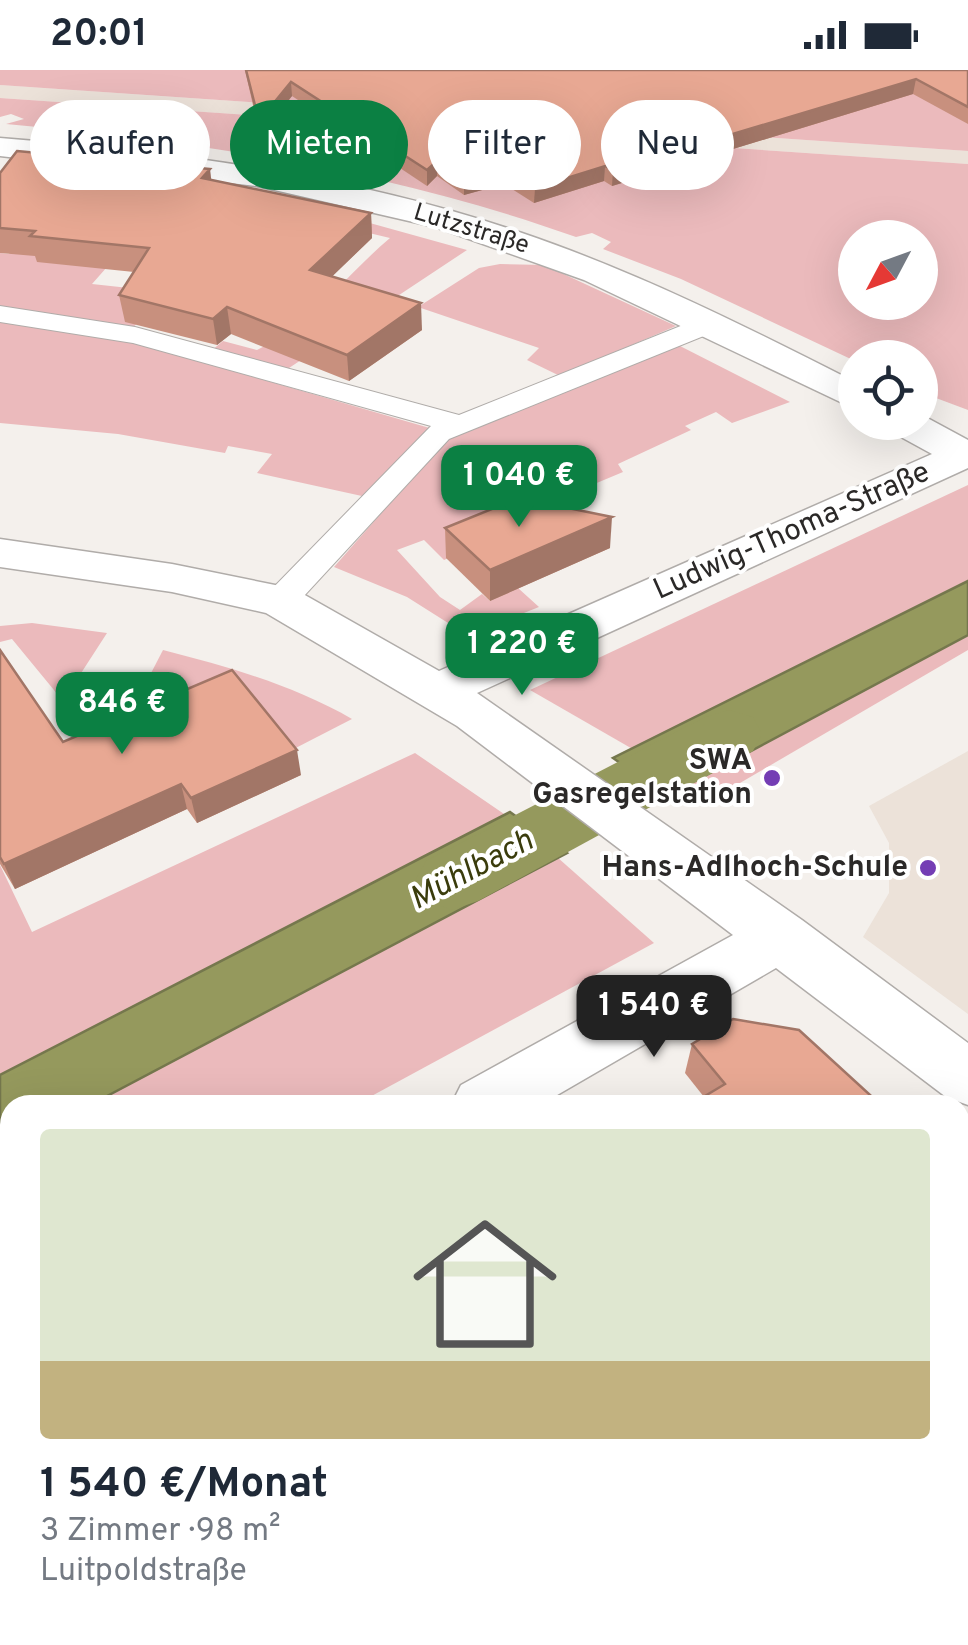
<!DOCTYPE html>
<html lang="de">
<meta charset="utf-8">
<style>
:root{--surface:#fff;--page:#f2f2f3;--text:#1f2937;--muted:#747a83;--line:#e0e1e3;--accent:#0b8043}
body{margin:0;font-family:Overpass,sans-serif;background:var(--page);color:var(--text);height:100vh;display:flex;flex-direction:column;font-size:38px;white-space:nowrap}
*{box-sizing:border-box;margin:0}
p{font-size:32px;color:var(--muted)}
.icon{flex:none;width:55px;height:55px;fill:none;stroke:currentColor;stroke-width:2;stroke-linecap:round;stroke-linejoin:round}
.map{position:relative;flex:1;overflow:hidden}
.drawer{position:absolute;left:0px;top:1025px;width:970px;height:550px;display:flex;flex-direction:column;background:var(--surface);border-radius:30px 30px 0 0;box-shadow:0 10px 40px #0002}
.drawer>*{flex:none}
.guide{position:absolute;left:30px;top:30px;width:910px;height:90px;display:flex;gap:20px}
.needle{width:65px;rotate:229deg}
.controls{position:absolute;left:838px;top:150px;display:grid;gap:20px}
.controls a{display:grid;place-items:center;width:100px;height:100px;border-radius:50%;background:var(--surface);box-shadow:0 10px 40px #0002;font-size:50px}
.price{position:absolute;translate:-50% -85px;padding:0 22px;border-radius:20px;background:var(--accent);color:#fff;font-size:32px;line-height:65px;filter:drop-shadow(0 2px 5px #0008)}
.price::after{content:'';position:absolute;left:50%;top:60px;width:30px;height:22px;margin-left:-15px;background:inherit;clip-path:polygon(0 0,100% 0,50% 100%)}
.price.selected{background:#222;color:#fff}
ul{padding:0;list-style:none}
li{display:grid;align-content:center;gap:20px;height:530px;padding:0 40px}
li+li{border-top:2px solid var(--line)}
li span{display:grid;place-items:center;height:310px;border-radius:10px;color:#555}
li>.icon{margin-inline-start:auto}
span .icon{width:180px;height:180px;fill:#fffc;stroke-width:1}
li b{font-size:42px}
.tag{padding:0 35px;border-radius:45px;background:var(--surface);box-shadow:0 10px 40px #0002;font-size:35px;line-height:90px}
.tag.selected{background:var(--accent);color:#fff}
.status{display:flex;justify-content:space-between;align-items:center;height:70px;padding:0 50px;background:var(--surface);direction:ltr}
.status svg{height:28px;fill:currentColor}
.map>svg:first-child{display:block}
.built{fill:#ece2d9}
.green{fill:#ebbabc;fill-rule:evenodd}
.water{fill:#95995d;stroke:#75774d;stroke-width:2.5}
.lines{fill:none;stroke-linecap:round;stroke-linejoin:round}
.canal{fill:#95995d;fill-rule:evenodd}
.lane-casing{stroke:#b0aca9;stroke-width:2}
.street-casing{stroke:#b0aca9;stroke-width:3}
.lane{fill:#fff;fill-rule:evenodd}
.street{fill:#fff;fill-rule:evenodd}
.wall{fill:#c8907e}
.shaded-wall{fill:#a27667}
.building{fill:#e8a893;stroke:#a27667;stroke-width:2.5}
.poi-dot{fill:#743db4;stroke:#fff;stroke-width:4}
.labels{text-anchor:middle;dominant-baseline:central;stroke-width:8;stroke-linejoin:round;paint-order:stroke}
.far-street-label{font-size:25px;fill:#2b2928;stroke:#fff}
.street-label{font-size:30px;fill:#2b2928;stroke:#fff}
.poi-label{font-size:30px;font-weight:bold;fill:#2b2928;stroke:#fff;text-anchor:end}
.water-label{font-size:32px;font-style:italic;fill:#3a3c0c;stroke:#fff}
</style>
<div class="status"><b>20:01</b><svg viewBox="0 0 49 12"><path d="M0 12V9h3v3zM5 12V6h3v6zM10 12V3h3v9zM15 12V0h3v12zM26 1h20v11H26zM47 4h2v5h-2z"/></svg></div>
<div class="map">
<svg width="968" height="1575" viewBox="0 0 968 1575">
<rect width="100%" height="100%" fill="#f4f0ec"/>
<!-- built -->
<g class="built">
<path d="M0,15L968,81V94L0,28Z"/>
<path d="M968,681V944L863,867L889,823V773L869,736Z"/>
</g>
<!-- green -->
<g class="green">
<path d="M0,0H968V81L0,15Z"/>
<path d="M0,28L968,94V340L920,322V288H855V291L681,209L603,179L611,172L592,163L576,167C391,101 201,72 6,54L24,49L11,44L0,47ZM855,168H920V232H855Z"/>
<path d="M323,140L467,180L286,300L211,281L223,271L257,280C312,254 346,205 390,168L314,150Z"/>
<path d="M13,178L107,197L92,214L129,218L209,190L132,258L0,237V183L9,184Z"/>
<path d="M500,194L544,195L676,256L560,306L527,290L539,278L418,237L479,198Z"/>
<path d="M0,250L116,267L433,359L371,428L257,403L272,384L228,376L225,383L118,364L0,353Z"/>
<path d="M680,276L790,332L732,353L716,342L685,356L691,360L618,394L623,402L580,420L563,408L471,447L492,469L444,490L424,470L397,480L440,527L460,540L482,524L490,531L518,518L539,537L488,557L456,558L407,527L334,497L448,367Z"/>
<path d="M968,415V580L716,727L530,620Z"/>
<path d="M32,553L107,563L63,631L12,569L0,572V556Z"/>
<path d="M163,580C229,597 293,615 352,649L284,684L136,647L135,634Z"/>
<path d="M415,683L507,746L0,1005V795L32,862Z"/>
<path d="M557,787L654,873L355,1035H90Z"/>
<path d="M10,1077V1222L0,1227V1083Z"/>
<path d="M960,1309L968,1316V1541L960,1531Z"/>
<path d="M10,1397V1535L0,1457V1402Z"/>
<path d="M13,1565H114L117,1573L136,1565H178L182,1575H14Z"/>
<path d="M239,1565H741L715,1575H218Z"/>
</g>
<!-- water -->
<g class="water">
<path d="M968,511V565L667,726L613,688Z"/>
<path d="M510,742L567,783L90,1035H10V1077L0,1083V1005Z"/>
</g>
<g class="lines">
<!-- canal -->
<path class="canal" d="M729,640L753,647L762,664L753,681L478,831L452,840L426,831L415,811L426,791L705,647Z"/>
<!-- lane casing -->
<g class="lane-casing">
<path id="lane" d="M0,236L135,257L459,345L698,249L707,247L720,255L716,261L449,369L292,539H268L263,531L268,523L431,356L133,273L0,252Z"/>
</g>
<!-- street casing -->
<g class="street-casing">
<g id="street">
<path d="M0,68C176,82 354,105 522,163C637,202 747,257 855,312V339L584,210L435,157L257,116L0,86Z"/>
<path d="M920,344L968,370V398L477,623L802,850L968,973V1035L946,1027L776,898L540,1035H451L461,1015L733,865L457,656L266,543L172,522L0,497V469L172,494L280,516L296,520L439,601L932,384L890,361L884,352H920Z"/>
<path d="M10,1265V1339L0,1343V1269Z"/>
</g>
</g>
<!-- lane -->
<use href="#lane" class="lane"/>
<!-- street -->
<use href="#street" class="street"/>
</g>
<!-- wall -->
<g class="wall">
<path d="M245,0H968V54L913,24L612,116L604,111L534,133L504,114L464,125L437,106L427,116L292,26L260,66Z"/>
<path d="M0,103L211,110L371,143L372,168L332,206L422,260L349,311L231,264L217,275L125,252L119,225L134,202L37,192L35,186L0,183Z"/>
<path d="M445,458L610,478L490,531L446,488Z"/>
<path d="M0,580L63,672L301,705L197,753L187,739L15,819L0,794Z"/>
<path d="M692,974L881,1035L704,1027L685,1003Z"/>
<path d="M960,1095L968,1101V1314L960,1307Z"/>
</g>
<!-- shaded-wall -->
<g class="shaded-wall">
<path d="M916,9L913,24L612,116L613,100Z"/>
<path d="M291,12L292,26L260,66L259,51Z"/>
<path d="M437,91V106L427,116V100Z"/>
<path d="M605,96L604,111L534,133L535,118Z"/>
<path d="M210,99L213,124L202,108Z"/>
<path d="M504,99V114L464,125V110Z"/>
<path d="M371,143L372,168L312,226L310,200Z"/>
<path d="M421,233L422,260L349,311L347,285Z"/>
<path d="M227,237L231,264L217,275L213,249Z"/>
<path d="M612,447L610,478L490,531V500Z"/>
<path d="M297,680L301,705L197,753L191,728Z"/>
<path d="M181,714L187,739L15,819L4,794Z"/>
<path d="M0,1455L10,1535V1565H13L14,1575H0Z"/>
<path d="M107,1565H136L116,1574Z"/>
</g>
<!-- building -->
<g class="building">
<path d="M246,0H968V37L916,9L613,100L605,96L535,118L504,99L464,110L437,91L427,100L291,12L259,51Z"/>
<path d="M17,81L210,99L202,108L371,143L310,200L421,233L347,285L227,237L213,249L119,225L149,178L30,166L35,161L0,158V103Z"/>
<path d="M519,428L612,447L490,500L445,458Z"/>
<path d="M0,580L63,672L232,600L297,680L191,728L181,714L4,794L0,787Z"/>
<path d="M733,949L799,960L881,1035H690L725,1014L692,974Z"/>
<path d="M960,1095L968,1101V1276L960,1269Z"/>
<path d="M715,1565H929L934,1575H690Z"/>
</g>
<!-- markers -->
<g class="poi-dot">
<circle cx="772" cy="708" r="10"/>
<circle cx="928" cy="798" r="10"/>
</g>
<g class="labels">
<!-- far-street labels -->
<g class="far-street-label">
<text transform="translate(471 160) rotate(17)">Lutzstraße</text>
</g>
<!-- street labels -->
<g class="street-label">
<text transform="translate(792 462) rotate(-24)">Ludwig-Thoma-Straße</text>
</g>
<!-- poi labels -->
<g class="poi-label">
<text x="752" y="691">SWA<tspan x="752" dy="34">Gasregelstation</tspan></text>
<text x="908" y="798">Hans-Adlhoch-Schule</text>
</g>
<!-- water labels -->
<g class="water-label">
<text transform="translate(472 801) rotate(-28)">Mühlbach</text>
</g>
</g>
</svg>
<div class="controls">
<a><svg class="needle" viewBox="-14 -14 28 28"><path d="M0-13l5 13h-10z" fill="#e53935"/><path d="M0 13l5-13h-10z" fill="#747a83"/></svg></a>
<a><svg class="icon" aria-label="locate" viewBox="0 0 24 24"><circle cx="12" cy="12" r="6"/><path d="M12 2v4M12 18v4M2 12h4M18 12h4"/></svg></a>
</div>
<b class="price" style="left:519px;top:460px">1 040 €</b>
<b class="price" style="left:522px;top:628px">1 220 €</b>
<b class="price" style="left:122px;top:687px">846 €</b>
<b class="price selected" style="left:654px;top:990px">1 540 €</b>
<div class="guide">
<a class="tag">Kaufen</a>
<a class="tag selected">Mieten</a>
<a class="tag">Filter</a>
<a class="tag">Neu</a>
</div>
<section class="drawer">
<ul>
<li><span style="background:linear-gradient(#dfe7d0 75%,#c2b280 0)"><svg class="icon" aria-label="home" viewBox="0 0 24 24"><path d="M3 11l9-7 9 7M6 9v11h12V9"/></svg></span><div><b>1 540 €/Monat</b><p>3 Zimmer · 98 m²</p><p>Luitpoldstraße</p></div></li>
</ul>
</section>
</div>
